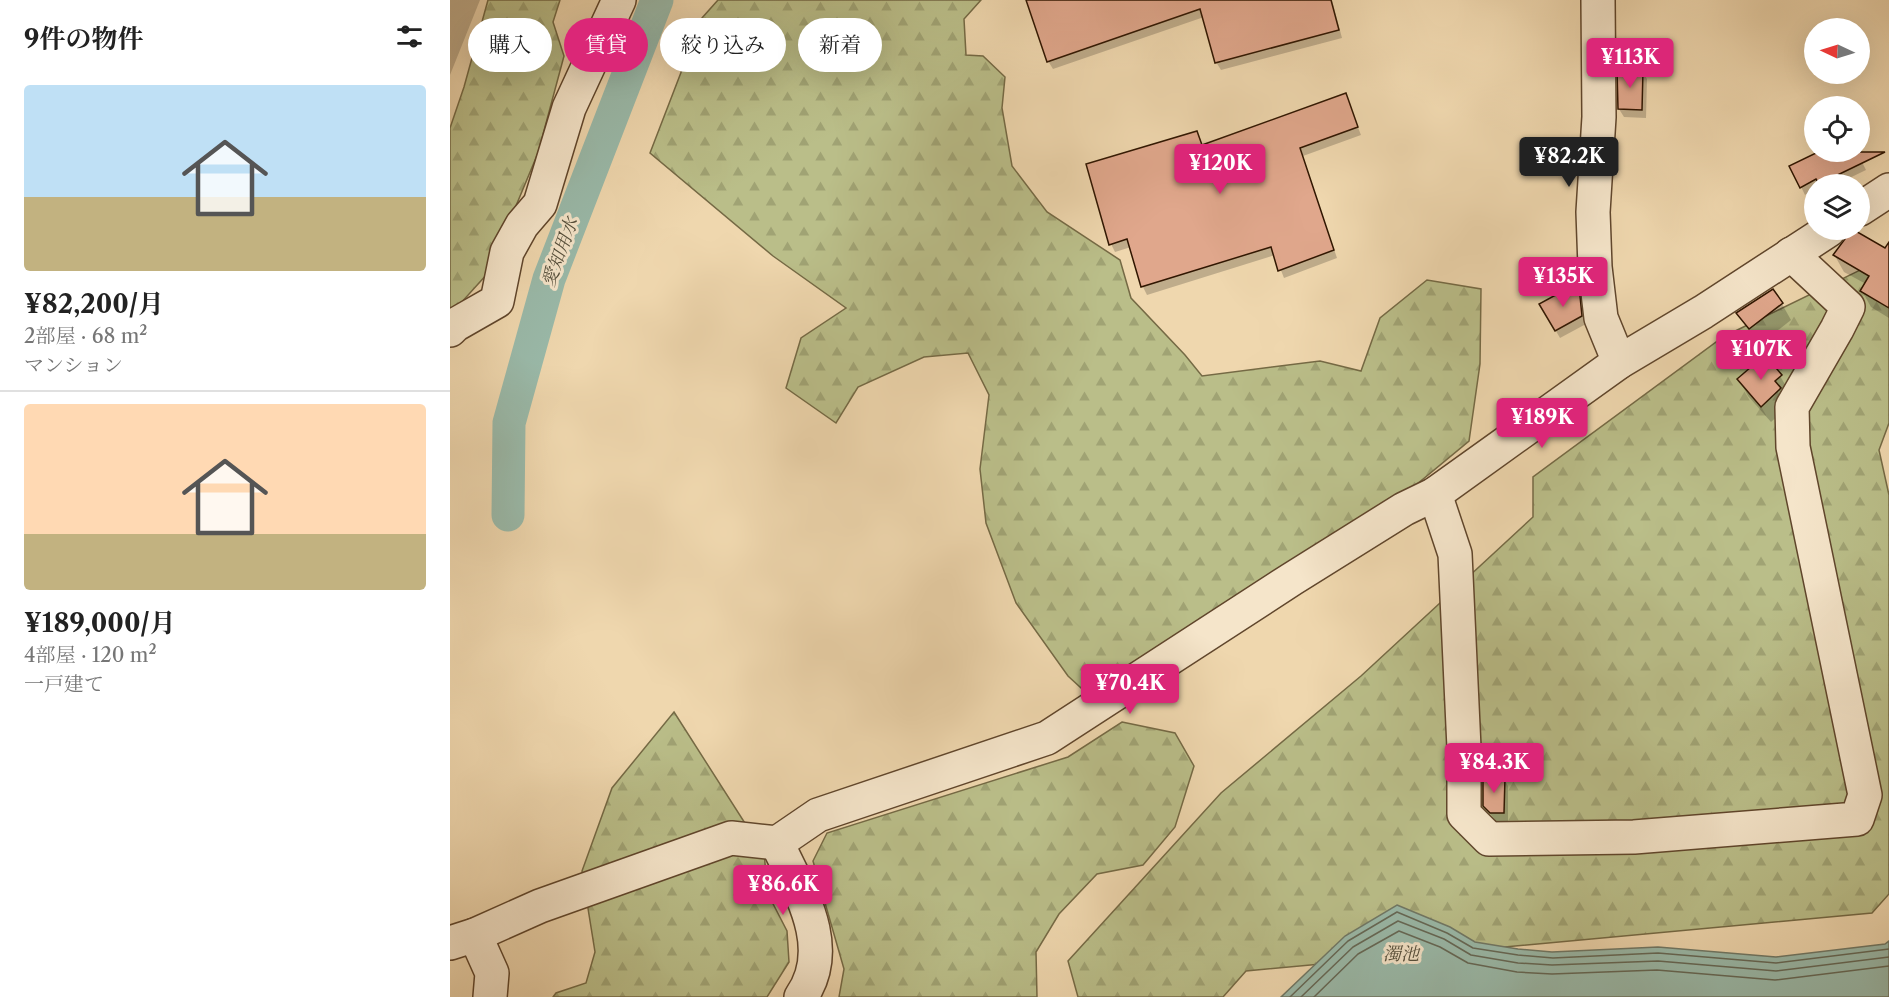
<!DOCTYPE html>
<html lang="ja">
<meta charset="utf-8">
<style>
:root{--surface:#fff;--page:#f2f2f2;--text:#222;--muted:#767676;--line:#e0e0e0;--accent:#db2777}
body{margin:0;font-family:"Libre Caslon Text","Noto Serif JP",serif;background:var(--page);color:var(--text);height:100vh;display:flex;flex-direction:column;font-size:22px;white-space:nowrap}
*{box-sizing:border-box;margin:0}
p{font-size:20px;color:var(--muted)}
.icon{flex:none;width:33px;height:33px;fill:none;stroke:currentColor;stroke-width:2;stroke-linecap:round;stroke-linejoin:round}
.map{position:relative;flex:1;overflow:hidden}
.details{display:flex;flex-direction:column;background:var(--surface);width:450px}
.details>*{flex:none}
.guide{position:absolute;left:18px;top:18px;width:570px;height:54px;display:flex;gap:12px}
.needle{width:39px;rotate:274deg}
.controls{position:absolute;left:1354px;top:18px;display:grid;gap:12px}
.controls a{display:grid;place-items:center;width:66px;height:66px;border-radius:50%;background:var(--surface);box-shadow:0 6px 24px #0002;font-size:30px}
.price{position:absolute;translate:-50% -51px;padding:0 14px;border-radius:6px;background:var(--accent);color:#fff;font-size:20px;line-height:39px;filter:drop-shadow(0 2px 3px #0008)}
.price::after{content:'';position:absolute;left:50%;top:36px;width:18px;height:14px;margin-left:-9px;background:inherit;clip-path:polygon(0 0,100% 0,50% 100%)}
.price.selected{background:#222;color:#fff}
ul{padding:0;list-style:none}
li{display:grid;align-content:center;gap:12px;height:318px;padding:0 24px}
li+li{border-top:2px solid var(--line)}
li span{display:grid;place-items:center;height:186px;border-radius:6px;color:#555}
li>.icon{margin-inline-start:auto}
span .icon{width:108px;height:108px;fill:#fffc;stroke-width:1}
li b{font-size:26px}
h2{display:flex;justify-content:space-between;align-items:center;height:72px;padding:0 24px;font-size:26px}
.pill{padding:0 21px;border-radius:27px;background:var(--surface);box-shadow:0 6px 24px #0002;font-size:21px;line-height:54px}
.pill.selected{background:var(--accent);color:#fff}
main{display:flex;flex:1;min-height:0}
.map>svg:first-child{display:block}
.forest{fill:url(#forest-firs);stroke:#756a45;stroke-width:1.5}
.water{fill:#9abaaa;stroke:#707866;stroke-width:1.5}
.shadow{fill:#0003}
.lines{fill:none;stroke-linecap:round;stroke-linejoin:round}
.shore{stroke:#656856;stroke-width:1.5}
.canal{stroke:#9abaaa;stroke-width:33}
.building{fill:#e0a78c;stroke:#301601;stroke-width:1.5}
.minor-casing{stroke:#60462c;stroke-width:36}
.minor{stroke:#f5e5ca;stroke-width:33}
.labels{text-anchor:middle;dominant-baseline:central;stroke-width:6;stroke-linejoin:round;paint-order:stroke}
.water-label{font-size:18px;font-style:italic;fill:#554f3c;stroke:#f5e5ca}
</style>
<main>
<section class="details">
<h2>9件の物件<svg class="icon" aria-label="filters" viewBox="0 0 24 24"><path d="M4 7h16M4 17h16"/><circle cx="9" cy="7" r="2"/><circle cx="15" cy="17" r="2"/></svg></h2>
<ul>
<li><span style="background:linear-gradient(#bfe0f5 60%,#c2b280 0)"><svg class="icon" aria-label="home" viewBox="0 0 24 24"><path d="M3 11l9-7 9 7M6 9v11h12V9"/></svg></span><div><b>¥82,200/月</b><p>2部屋 · 68 m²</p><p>マンション</p></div></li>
<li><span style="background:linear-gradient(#ffd9b3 70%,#c2b280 0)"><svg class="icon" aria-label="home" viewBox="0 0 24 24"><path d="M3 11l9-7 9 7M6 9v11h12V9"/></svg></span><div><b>¥189,000/月</b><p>4部屋 · 120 m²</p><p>一戸建て</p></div></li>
</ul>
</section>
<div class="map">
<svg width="1439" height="997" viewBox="0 0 1439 997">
<defs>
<pattern id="forest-firs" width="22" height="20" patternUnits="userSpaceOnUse" patternTransform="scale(1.5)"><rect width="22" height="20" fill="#babe89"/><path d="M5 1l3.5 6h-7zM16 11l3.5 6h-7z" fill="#a0a374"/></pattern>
</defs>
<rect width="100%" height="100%" fill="#efd7ae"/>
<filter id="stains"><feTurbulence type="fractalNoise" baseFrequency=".00333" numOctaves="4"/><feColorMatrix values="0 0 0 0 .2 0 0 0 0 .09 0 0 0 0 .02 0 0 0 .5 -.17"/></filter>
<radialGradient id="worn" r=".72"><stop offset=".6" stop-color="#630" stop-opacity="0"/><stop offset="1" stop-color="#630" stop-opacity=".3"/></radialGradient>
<!-- forest -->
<g class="forest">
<path d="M38,0H110L103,22L114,56L88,153L38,273L0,315V128L14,87Z"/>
<path d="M268,0H531L514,19L516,55L533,56L555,77L552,108L562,166L597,212L670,260L681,298L735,355L752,376L870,361L911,371L930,318L977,280L1031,289L1030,364L1019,441L914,528L642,698L618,676L566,603L536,523L530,469L539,395L518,353L474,357L408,387L386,423L336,388L351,338L396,308L323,256L200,153L252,18Z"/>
<path d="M1439,256V423L1429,450L1439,495V894L1422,913L796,971L773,997H628L618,961L771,793L911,676L1083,517V477L1273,337Z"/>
<path d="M224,712L314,853L318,894L337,931L339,962L317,997H103L106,993L136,983L145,952L132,871L162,788Z"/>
<path d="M672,722L725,733L744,766L725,827L693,865L647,874L609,914L586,952L587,997H389L394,969L363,861L377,833L618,757Z"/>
</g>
<!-- water -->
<path class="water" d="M947,905L1000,927L1025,942L1068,949L1102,952L1208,947L1326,957L1435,944L1439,941V997H831L895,936Z"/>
<!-- shadow -->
<g class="shadow">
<path d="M0,0H30L0,75Z"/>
<path d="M577,0H882L892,38L771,70L766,62L754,17L603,69L598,61Z"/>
<path d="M1192,71L1197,79L1196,118L1174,117L1169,109Z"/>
<path d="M895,95L911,135L853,156L887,258L834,278L825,255L697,295L693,287L681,247L665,252L661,244L747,132L753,146Z"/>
<path d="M1371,152H1407L1416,170L1387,184H1365V190L1355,195L1341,166Z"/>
<path d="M1401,230L1439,252V318L1421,307L1412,291L1416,284L1394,272L1385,256L1397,240Z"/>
<path d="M1123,287L1133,306L1136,324L1110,338L1091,305Z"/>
<path d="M1332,304L1341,320L1309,345L1288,313Z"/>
<path d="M1330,376L1340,393L1339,406L1321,422L1298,396L1289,379Z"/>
<path d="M1054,779L1058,786V821H1046L1034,806Z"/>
</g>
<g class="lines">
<!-- shore -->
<g class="shore">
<path d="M840,997L898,941L947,912L997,933L1023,948L1068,955L1103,958L1208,953L1326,963L1439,949"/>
<path d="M851,997L903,947L948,921L994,939L1021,955L1068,963L1102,965L1208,961L1326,971L1439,957"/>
<path d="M864,997L908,954L949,931L990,947L1018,963L1067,972L1102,974L1207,970L1325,980L1439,966"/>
</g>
<!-- canal -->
<path class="canal" d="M58,515L59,423L99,279L207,0"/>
</g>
<!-- building -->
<g class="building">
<path d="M576,0H881L889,30L765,63L750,9L597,62Z"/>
<path d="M1167,69L1193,70L1192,110L1168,109Z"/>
<path d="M896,93L908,127L850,148L884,250L828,271L821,247L691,287L677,239L659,245L636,164L747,131L752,145Z"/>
<path d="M1368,152H1435L1369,184L1366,179L1350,188L1339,166Z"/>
<path d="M1398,230H1404L1435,248L1439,242V308L1410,291L1419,276L1383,255L1395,239Z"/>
<path d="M1124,285L1130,296L1132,316L1105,331L1089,304Z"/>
<path d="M1323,289L1333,303L1299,329L1286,313Z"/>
<path d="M1315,355L1332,375L1325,381L1331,388L1311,407L1287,379Z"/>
<path d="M1033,777H1055L1054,813H1040L1033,806Z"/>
</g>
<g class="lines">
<!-- minor casing -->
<g class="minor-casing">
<g id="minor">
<path d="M1148,0L1149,117L1143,212L1145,267L1151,318L1169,362"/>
<path d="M1410,209L1439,190"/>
<path d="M0,330L5,325L47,301L57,252L72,225L90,204L119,108L169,0"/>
<path d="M985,494L1005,554L1014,748V814L1039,839L1184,837L1407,819L1415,795L1343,447L1342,407L1387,329L1398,307L1341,254"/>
<path d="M327,843C349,890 386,947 351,997"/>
<path d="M25,935L42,973L40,997"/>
<path d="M0,943L25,935L90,906L281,838L327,843L368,815L597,738L842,579L954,509L985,494L1169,362L1253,312L1379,230"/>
</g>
</g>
<!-- minor -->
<use href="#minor" class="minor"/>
</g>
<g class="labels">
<!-- water labels -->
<g class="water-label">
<text transform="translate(110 252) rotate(-70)">愛知用水</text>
<text x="951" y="954">濁池</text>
</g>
</g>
<rect width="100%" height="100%" filter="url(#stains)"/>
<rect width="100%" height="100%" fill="url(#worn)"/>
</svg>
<div class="controls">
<a><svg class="needle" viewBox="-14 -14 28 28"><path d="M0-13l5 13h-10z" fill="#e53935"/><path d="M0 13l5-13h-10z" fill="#767676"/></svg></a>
<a><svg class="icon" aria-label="locate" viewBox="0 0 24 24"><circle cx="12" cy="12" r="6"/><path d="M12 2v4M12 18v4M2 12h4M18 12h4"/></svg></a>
<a><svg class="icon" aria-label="layers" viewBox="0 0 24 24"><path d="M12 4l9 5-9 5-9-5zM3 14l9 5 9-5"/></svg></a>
</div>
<b class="price" style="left:1180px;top:89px">¥113K</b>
<b class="price selected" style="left:1119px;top:188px">¥82.2K</b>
<b class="price" style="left:770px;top:195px">¥120K</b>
<b class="price" style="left:1113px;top:308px">¥135K</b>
<b class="price" style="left:1311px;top:381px">¥107K</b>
<b class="price" style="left:1092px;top:449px">¥189K</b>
<b class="price" style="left:680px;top:715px">¥70.4K</b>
<b class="price" style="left:1044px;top:794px">¥84.3K</b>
<b class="price" style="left:333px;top:916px">¥86.6K</b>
<div class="guide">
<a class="pill">購入</a>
<a class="pill selected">賃貸</a>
<a class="pill">絞り込み</a>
<a class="pill">新着</a>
</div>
</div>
</main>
